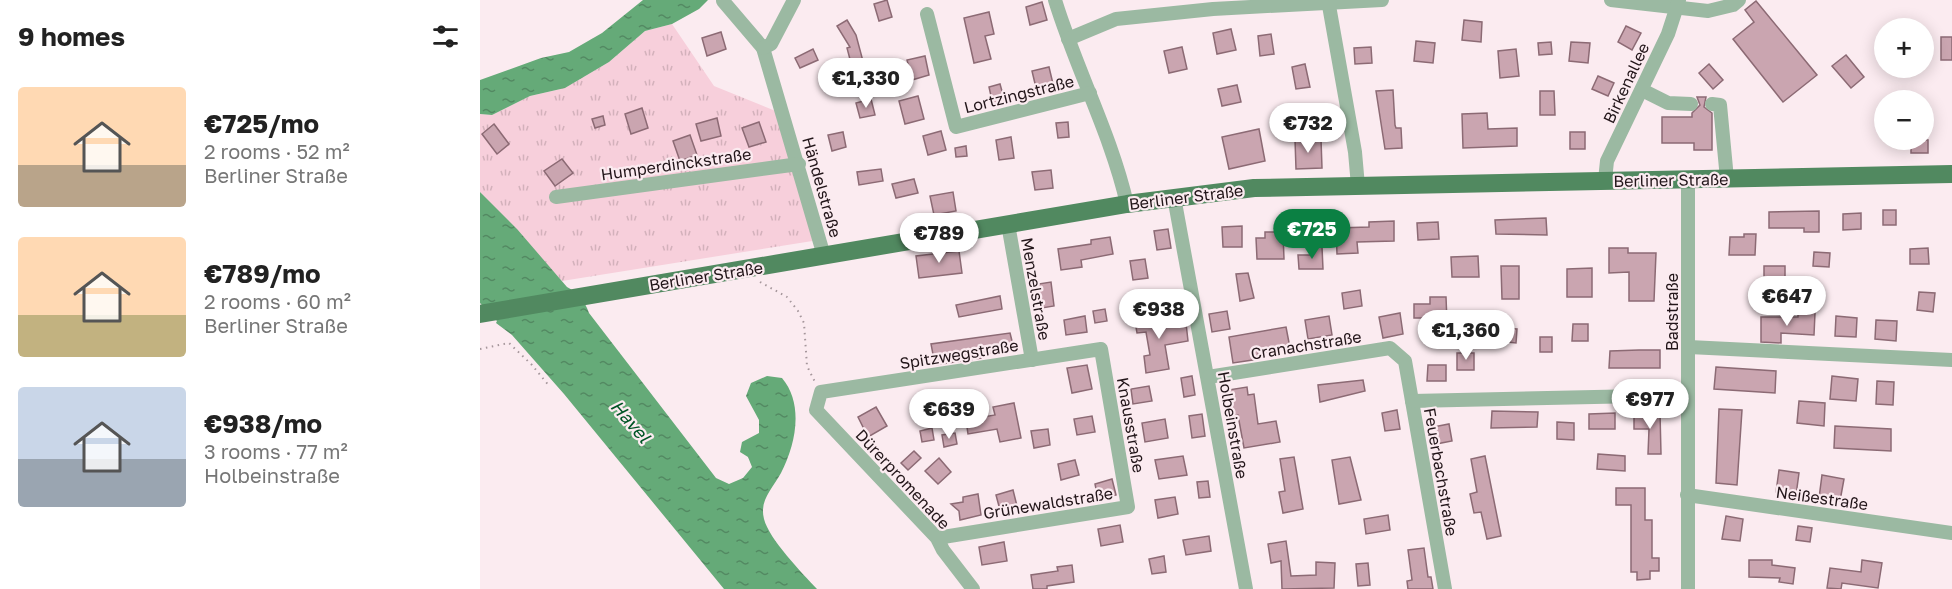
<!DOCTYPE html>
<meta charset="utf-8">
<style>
:root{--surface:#fff;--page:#f6f6f6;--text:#222;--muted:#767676;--accent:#0b8043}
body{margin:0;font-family:"Golos Text",sans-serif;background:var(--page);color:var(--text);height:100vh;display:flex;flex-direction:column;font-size:22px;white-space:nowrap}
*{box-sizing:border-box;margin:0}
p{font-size:20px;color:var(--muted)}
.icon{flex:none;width:33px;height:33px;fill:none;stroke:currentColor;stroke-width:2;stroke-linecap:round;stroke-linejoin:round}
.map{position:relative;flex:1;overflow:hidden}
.panel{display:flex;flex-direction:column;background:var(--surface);width:480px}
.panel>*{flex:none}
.controls{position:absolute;left:1394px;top:18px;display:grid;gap:12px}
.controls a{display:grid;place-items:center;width:60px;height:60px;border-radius:50%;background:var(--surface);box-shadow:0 3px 15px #0003;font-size:30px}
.price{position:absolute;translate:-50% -51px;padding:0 14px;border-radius:21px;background:#fff;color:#222;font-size:20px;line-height:39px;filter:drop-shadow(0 2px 3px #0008)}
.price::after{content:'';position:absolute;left:50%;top:36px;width:18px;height:14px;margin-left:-9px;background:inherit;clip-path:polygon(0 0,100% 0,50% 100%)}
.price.on{background:var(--accent);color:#fff}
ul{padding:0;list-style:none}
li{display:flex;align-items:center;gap:18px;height:150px;padding:0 18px}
li span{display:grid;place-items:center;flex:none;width:168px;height:120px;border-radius:6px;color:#555}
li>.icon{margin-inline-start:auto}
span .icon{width:72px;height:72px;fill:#fffc;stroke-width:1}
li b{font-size:26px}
h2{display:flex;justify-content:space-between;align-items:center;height:72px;padding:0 18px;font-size:26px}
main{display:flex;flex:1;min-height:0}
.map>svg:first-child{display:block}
.grass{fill:url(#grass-tufts)}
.water{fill:url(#water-ripples)}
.building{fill:#caa5b0;stroke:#8c6a74;stroke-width:1.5}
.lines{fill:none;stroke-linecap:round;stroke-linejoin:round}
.path{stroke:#a5969b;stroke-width:2;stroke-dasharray:1.5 4.5;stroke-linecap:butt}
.minor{stroke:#9bb9a2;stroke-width:14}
.major{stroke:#518960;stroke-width:18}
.labels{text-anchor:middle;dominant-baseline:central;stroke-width:4.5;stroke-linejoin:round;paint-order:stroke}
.street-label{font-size:16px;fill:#221519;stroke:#fbebf0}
.water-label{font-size:18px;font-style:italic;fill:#005526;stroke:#fbebf0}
</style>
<main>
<section class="panel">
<h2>9 homes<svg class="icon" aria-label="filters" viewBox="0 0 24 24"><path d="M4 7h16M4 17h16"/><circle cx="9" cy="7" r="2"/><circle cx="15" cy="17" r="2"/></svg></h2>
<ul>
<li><span style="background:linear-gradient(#ffd9b3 65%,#b9a48a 0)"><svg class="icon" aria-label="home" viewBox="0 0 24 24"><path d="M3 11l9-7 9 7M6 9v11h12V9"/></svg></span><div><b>€725/mo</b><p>2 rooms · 52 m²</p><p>Berliner Straße</p></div></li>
<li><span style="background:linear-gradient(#ffd9b3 65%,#c2b280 0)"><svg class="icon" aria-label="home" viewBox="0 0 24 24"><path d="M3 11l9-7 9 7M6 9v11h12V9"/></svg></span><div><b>€789/mo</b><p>2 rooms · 60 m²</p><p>Berliner Straße</p></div></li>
<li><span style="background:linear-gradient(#c9d6e8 60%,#9aa5b1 0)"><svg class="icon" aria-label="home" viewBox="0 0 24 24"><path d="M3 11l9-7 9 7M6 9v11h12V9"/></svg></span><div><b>€938/mo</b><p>3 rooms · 77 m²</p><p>Holbeinstraße</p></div></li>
</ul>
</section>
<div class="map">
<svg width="1472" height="589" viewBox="0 0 1472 589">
<defs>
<pattern id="grass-tufts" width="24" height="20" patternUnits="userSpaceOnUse" patternTransform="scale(1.5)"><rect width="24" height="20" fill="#f7cfdb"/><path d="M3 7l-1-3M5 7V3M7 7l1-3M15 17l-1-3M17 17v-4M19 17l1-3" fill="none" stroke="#d3b1bb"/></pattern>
<pattern id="water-ripples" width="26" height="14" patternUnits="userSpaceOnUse" patternTransform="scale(1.5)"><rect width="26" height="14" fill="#65aa78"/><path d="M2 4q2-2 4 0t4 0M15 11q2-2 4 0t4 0" fill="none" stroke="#538962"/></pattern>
</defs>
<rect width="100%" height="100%" fill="#fbebf0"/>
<!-- grass -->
<path class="grass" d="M192,24L234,86L303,114L345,239L82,281L0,192V114L12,115L50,96L85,88L129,62L165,31Z"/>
<!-- water -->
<g class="water">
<path d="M163,0H228L219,9L192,24L165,31L129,62L85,88L50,96L12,115L0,114V80L61,58L89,52L122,33Z"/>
<path d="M0,192L37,229L87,287C98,293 105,301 109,313L236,478L249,484L263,478L272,467L268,457L260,452L262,442L279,433V420L266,396L271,383L287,376L302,378C324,404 316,444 301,473C293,488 279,500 284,519C289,539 322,573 337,589H244L84,394L32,335L16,323L17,321L0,303Z"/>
</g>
<!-- building -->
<g class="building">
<path d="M407,0L412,17L399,21L394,4Z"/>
<path d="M1276,1L1337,75L1303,102L1253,39L1274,22L1265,10Z"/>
<path d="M562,2L567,20L550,25L546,7Z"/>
<path d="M509,12L514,34L505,36L511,59L494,63L484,18Z"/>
<path d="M367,20L376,35L384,65L381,66L372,67L367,48L370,47L357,26Z"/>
<path d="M984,20L1002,22L1001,42L982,40Z"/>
<path d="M1146,26L1161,33L1152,50L1138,42Z"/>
<path d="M751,29L756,50L737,54L733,33Z"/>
<path d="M241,32L246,49L227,56L222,38Z"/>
<path d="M791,34L794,54L780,56L778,36Z"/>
<rect x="1461" y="37" width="11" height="23"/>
<path d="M936,41L955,43L953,63L934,61Z"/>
<path d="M1071,42L1072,54L1059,55L1058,43Z"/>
<path d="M1091,42L1110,43L1108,63L1089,61Z"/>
<path d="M702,47L707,69L689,73L684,51Z"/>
<path d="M891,47L892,63L875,64L874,48Z"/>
<path d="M333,49L338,60L320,68L315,58Z"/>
<path d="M1036,49L1039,76L1020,78L1018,51Z"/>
<path d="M1366,55L1384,77L1371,88L1352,66Z"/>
<path d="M445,56L449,75L432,80L427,60Z"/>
<path d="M825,64L830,87L816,89L812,67Z"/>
<path d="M1229,64L1243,80L1233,89L1219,73Z"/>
<path d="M569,67L574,88L557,92L552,71Z"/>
<path d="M1118,76L1134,83L1128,96L1112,89Z"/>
<path d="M520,84L525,102L513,105L509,87Z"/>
<path d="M757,85L761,102L742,106L738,89Z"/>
<path d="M913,90L915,125L916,128H921L922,148L905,149L896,91Z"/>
<path d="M1060,91H1074L1075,115H1060Z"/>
<path d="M438,96L444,119L425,124L419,101Z"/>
<path d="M1217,97H1226L1224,107L1232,113V150H1214V143H1182V117H1212V113L1220,105Z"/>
<path d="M391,99L395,115L380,118L376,103Z"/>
<path d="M840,105V116L811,117L810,107Z"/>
<path d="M162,108L168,128L151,134L145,114Z"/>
<path d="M1007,113L1008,129L1037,128V146L983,148L982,114Z"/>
<path d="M123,116L125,125L115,128L112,119Z"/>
<path d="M237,118L241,136L221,141L216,124Z"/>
<path d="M279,122L286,142L269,147L262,128Z"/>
<path d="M588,122L589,137L578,138L576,123Z"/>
<path d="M14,124L29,144L17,154L2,134Z"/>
<path d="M779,129L785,161L749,169L742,137Z"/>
<path d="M461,131L466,150L448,155L443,136Z"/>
<path d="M363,132L366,147L352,151L348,135Z"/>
<rect x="1090" y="132" width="15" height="17"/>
<path d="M210,135L217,155L200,161L193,141Z"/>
<path d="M531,137L534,158L519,160L516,140Z"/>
<path d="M841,139L842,168L816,169L815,140Z"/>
<rect x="1431" y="140" width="17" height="13"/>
<path d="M486,146L487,156L476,157L475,148Z"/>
<path d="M82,159L93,173L75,186L64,171Z"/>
<path d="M401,169L403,181L379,185L377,172Z"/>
<path d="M571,170L573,188L555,190L552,172Z"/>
<path d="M434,179L438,193L416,198L412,184Z"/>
<path d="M473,192L476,211L454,215L450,196Z"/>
<rect x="1403" y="210" width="13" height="15"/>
<path d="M1339,211V232H1324V228H1289V212Z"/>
<path d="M1381,213V229L1363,230V214Z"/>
<path d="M1066,218L1067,235L1016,234L1015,220Z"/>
<path d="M914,221V241L877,242L878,253L857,254L856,228L889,227V222Z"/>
<path d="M958,222L959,239L938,240L937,223Z"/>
<path d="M762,226V247H743L742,227Z"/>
<path d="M688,229L691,248L677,250L674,231Z"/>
<path d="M785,232H803L804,259H777L776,238H785Z"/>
<path d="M1264,234H1276L1275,255H1249L1250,237H1264Z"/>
<path d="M630,237L633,254L601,260L602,267L581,270L578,249L611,244V240Z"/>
<path d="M842,247L843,269H819L818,255H831L830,248Z"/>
<path d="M1129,248H1148V253H1176L1174,301H1149V272L1129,273Z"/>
<path d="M1448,248L1449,264H1430V249Z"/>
<path d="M479,251L482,273L439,278L436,256Z"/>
<path d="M1334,252L1350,253L1349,267L1333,266Z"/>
<path d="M998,256L999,277H972L971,257Z"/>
<path d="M665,259L668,278L653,280L650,261Z"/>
<path d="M1021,266H1039V299H1022Z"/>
<rect x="1284" y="266" width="21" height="26"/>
<path d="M1112,268V297H1087V269Z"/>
<path d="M768,273L774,298L760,301L756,274Z"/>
<path d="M571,282L574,306L556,309L552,285Z"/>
<path d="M880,290L882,306L864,309L862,293Z"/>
<path d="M1439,292L1455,293L1453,312L1437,310Z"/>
<path d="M520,296L522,309L479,317L476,305Z"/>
<path d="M950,297H966L967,322H947V318H934V304H950Z"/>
<path d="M625,309L627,321L615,323L613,311Z"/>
<path d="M747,311L750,329L732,332L729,314Z"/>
<path d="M675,312L678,327L706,323L708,341L685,345L689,369L666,373L664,356L670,355L666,332L657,333L654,316Z"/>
<path d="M1318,312L1335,313L1334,335L1301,333V343L1281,342V317H1318Z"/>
<path d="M920,313L923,334L903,338L899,317Z"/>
<path d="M605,316L607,332L586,335L584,320Z"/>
<path d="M849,316L852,335L828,339L825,320Z"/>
<path d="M1356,316L1377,318L1376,337L1355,336Z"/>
<path d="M1396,320L1417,321L1416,341L1395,339Z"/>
<path d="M1093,324H1108V341H1092Z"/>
<path d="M806,327L810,348L778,353L779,359L753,363L749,337Z"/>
<path d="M1019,328L1037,329L1036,343L1018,341Z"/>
<path d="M530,333L534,349L501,355V358L455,365L451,344Z"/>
<rect x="1060" y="337" width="12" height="15"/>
<path d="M1159,350H1180V368H1129L1130,351Z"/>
<rect x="977" y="353" width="17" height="17"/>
<path d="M607,365L612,389L592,393L587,368Z"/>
<path d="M948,365H966V381H947Z"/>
<path d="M1236,367L1296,371L1295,393L1234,389Z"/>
<path d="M712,376L715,395L704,397L701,378Z"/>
<path d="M1352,376L1378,379L1376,401L1350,399Z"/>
<path d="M883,380L885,391L840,402L838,385Z"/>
<path d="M1397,381L1414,382L1413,405L1396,404Z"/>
<path d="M669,386L672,401L653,404L651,389Z"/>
<path d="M767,387L768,395L774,394L778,424L796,421L800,442L764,448L758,415L752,416L748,390Z"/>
<path d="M1319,401L1345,403L1344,426L1317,423Z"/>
<path d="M534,403L541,438L520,442L517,429L488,434L486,420L515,415L513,407Z"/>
<path d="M396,407L407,426L388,437L378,417Z"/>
<path d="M1239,409L1262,410L1257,485L1236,483Z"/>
<path d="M917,410L920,429L905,431L902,413Z"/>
<path d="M1012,411L1058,412L1057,427L1011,428Z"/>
<path d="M1135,413V429H1109V414Z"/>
<path d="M1173,413H1180L1181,454H1168L1169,429H1154V414Z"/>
<path d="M722,414L725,436L712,438L709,416Z"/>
<path d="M612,416L615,432L597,435L594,419Z"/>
<path d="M685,419L688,438L665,442L662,423Z"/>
<path d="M1077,422L1094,423V440L1077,439Z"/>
<path d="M969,424L972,441L956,444L953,427Z"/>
<path d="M1355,426L1411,429V451L1354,448Z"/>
<path d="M452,428L454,440L442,442L440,431Z"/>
<path d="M568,429L570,445L554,448L551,431Z"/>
<path d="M475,433L477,444L464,447L462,435Z"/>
<path d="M434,451L441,458L428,470L421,463Z"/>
<path d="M1118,454L1145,456V471L1117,469Z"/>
<path d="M703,456L707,475L679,479L675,460Z"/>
<path d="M1005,456L1021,536L1007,539L1001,512L994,513L990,494L997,492L991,459Z"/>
<path d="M814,457L823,509L803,513L799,492L805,491L800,459Z"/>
<path d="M870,457L881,500L859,504L852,460Z"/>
<path d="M459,458L471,472L458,484L445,471Z"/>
<path d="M595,460L599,475L581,480L578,464Z"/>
<path d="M1299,470L1319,473L1316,495L1296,492Z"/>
<path d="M1342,475L1364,479L1360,501L1339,498Z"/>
<path d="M632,479L636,495L618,499L615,484Z"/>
<path d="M728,481L730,497L719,498L717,482Z"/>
<path d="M1136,488H1165V520H1172V558H1179V571H1170V579L1157,580V572H1151V505H1136Z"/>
<path d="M533,490L537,506L520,510L516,495Z"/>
<path d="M498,494L501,515L480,520L479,511L471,504L483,502V497Z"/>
<path d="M695,497L698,514L678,518L675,500Z"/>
<path d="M908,515L910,530L886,534L884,519Z"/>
<path d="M1246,516L1263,519L1260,541L1242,539Z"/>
<path d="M640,525L643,542L621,546L618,529Z"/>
<path d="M1318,526L1332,528L1330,542L1316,540Z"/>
<path d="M729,536L731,551L706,555L703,540Z"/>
<path d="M806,541L811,576L836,575V562L855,563L854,588L802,589L801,561L791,563L788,544Z"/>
<path d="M524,542L527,561L502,565L499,547Z"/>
<path d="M944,548L948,577H951L953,589H928L927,581L932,580L928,550Z"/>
<path d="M684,556L686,572L672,574L669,559Z"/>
<path d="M1269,560H1292V565L1315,568L1313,584L1299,582L1300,578L1269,577Z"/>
<path d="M1382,560L1402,563L1398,588L1362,583L1361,589L1347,588L1350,568L1381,572Z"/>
<path d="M888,563L890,585L878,586L876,564Z"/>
<path d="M592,565L594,582L567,586V589H553L551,575L578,571L577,567Z"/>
</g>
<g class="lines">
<!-- path -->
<g class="path">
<path d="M280,282L307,297L318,311L324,323L327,366L335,382"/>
<path d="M0,349L29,343L52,365L70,387"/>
</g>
<!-- minor -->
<g class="minor">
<path d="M575,0C596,69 631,134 647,204"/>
<path d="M848,0L875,152L878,186"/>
<path d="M1131,0L1228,11L1253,5L1259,0"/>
<path d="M243,1L283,48L344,256"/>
<path d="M447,14L476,127L610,93"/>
<path d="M588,39L636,19L733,9L902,0"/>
<path d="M283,48L291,44L314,0"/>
<path d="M1162,90L1188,103L1211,104"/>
<path d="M1232,104L1240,105L1247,179"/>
<path d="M1125,180L1127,161L1188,34L1199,0"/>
<path d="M76,197L319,164"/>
<path d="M694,197L766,589"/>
<path d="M528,224L552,360"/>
<path d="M1209,347L1472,360"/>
<path d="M728,377L910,348L925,361L965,589"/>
<path d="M932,401L1208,395"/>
<path d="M1207,495L1472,533"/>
<path d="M457,538L648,507L621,349L341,392L336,410L457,538L463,550L493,589"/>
<path d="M1208,589V179"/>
</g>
<!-- major -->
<path class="major" d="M0,314L647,204L774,188L1472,174"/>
</g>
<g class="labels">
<!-- street labels -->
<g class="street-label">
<text transform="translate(1146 83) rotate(-65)">Birkenallee</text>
<text transform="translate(539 94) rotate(-14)">Lortzingstraße</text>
<text transform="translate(196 164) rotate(-8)">Humperdinckstraße</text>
<text transform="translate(1191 180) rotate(-1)">Berliner Straße</text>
<text transform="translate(342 187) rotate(74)">Händelstraße</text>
<text transform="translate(706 197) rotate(-7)">Berliner Straße</text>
<text transform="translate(226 276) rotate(-9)">Berliner Straße</text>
<text transform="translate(556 289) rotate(80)">Menzelstraße</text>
<text transform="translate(1192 312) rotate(-90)">Badstraße</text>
<text transform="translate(826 345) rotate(-9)">Cranachstraße</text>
<text transform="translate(479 354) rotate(-9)">Spitzwegstraße</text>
<text transform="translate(651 425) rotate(80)">Knausstraße</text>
<text transform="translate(753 425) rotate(80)">Holbeinstraße</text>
<text transform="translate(961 472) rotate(80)">Feuerbachstraße</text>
<text transform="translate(423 479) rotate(47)">Dürerpromenade</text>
<text transform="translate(1342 498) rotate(8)">Neißestraße</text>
<text transform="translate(568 503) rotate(-9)">Grünewaldstraße</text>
</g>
<!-- water labels -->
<g class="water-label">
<text transform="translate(151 421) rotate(49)">Havel</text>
</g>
</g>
</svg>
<div class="controls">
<a>+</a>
<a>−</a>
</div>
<b class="price" style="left:386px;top:109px">€1,330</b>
<b class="price" style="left:828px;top:154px">€732</b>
<b class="price on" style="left:832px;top:260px">€725</b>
<b class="price" style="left:459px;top:264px">€789</b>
<b class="price" style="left:1307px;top:327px">€647</b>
<b class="price" style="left:679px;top:340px">€938</b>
<b class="price" style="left:986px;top:361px">€1,360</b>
<b class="price" style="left:1170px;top:430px">€977</b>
<b class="price" style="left:469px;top:440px">€639</b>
</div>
</main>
